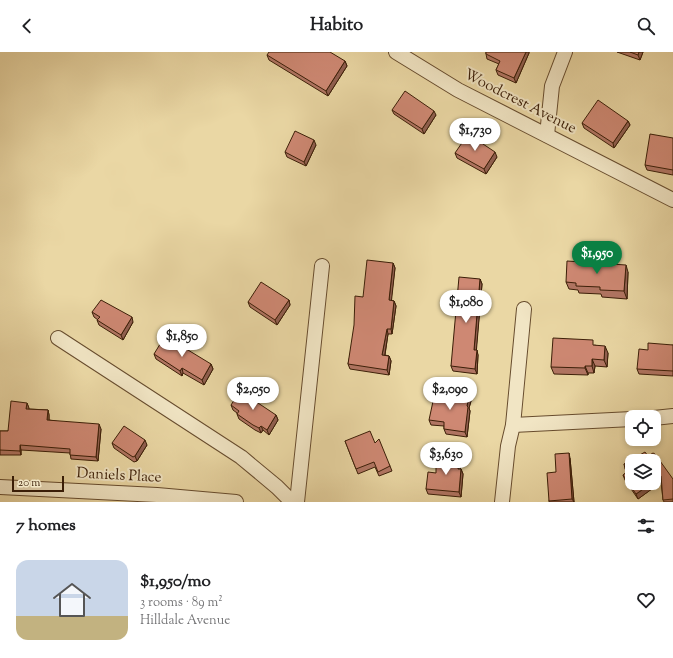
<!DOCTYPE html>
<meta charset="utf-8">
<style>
:root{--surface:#fff;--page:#f2f2f2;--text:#202124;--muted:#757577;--line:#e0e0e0;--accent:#0b8043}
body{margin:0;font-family:"Sorts Mill Goudy",serif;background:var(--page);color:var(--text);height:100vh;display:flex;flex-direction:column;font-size:15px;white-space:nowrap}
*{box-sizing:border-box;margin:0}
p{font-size:13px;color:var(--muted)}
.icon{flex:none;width:22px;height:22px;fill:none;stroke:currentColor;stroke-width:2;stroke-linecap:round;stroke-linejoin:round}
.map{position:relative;height:450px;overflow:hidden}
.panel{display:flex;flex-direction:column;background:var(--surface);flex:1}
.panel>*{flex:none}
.tools{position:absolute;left:625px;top:358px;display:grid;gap:8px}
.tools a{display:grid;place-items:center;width:36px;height:36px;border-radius:8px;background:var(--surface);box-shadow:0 2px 6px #0003;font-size:20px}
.scale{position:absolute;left:12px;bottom:10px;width:52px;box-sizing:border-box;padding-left:4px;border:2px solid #3b1e07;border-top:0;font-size:11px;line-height:14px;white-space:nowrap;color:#3b1e07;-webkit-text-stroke:3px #f1e5c4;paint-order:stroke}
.price{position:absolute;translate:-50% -34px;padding:0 9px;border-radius:14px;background:#fff;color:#222;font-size:13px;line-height:26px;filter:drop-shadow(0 1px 2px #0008)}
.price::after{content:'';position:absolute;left:50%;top:24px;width:12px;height:9px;margin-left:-6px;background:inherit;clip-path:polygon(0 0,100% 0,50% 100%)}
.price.active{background:var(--accent);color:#fff}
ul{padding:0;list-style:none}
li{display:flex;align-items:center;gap:12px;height:100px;padding:0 16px}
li+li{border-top:1px solid var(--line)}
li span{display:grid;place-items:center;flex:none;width:112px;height:80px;border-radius:12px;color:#555}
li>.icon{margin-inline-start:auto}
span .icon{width:48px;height:48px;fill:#fffc;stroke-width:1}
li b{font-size:17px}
h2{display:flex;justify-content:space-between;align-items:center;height:48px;padding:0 16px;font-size:17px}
header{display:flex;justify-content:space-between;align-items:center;height:52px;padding:0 16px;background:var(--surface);font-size:18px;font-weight:800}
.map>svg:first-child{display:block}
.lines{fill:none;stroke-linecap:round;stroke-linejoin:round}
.minor-casing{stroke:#674c2e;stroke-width:16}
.minor{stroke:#f1e5c4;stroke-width:14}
.wall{fill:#b17563;stroke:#3b1e07}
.shaded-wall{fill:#905f50;stroke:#3b1e07}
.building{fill:#ce8873;stroke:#3b1e07}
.labels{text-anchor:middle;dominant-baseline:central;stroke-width:4;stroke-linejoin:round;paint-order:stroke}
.street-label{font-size:15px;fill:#3b1e07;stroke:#f1e5c4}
</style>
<header><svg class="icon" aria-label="back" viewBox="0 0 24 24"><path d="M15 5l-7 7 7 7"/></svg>Habito<svg class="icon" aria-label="search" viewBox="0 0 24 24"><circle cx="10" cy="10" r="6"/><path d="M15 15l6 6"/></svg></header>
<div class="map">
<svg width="673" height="450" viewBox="0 0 673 450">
<rect width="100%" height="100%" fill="#ead7a4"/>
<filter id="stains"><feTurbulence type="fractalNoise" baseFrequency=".005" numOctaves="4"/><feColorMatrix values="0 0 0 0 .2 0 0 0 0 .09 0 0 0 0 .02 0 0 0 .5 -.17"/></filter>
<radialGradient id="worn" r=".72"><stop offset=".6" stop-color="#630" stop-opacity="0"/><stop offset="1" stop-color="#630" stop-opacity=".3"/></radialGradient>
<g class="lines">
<!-- minor casing -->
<g class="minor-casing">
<g id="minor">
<path d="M396,0L458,38L673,148"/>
<path d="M547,83L552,34L565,0"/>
<path d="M58,286L241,405L277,435L292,450"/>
<path d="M654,366L673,364"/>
<path d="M513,373L632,367"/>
<path d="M0,435L157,443L236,450"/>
<path d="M297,450L322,214"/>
<path d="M502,450L508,394L513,373L524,257"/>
</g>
</g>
<!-- minor -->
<use href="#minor" class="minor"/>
</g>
<!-- wall -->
<g class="wall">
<path d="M486,0H529V1L516,31L498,23L496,18L499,12L487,7L486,2Z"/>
<path d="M617,0H643L640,8Z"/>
<path d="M267,3L345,9L347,14L328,44L269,8Z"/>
<path d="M392,58L436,63L424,82L394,62Z"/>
<path d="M628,69L630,73L614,96L584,76L582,71Z"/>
<path d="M673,86V123L647,118L645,113Z"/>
<path d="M316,93L306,114L287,105L285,100Z"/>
<path d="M455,101L497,105L486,122L457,106Z"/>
<path d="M393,211L395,216L391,248L394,249L396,254L392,282H388L385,303L389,304L391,309L389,323L350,317L348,312L363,245Z"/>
<path d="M628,220L627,247L602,245L601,242L579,241L578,238L569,237L566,230Z"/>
<path d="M480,227L482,232L476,298L478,303L477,322L453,319L451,314Z"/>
<path d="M289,248L290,253L277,273L250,255L248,250Z"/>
<path d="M92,260L133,270L123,288L99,273L97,268H98L94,265Z"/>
<path d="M595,293L608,301L607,315L595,314L594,321H588V323L554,322L551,315Z"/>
<path d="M673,293V324L639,322L637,317L648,298Z"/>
<path d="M154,302L211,312L213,317L204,333L183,321L182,324L156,307Z"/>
<path d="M471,349L469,356L470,359L467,385L446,382L444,377V374L431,373L429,368Z"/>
<path d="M27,351L29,357L48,358L49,363V368L101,377L98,409L71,407L70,401L21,398V403H0V379H8Z"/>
<path d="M231,353L276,363L278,368L269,383L263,378L261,381L255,378L239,367L237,362V361L233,358Z"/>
<path d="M345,389L375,391L390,414L392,419L379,424L375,415L358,422Z"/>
<path d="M112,391L147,393L137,409L134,410L114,396Z"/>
<path d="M648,404L673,427V450H664L663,448L661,430L638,447L625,428L623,423L627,420L625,417L624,412Z"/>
<path d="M459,406L461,411L460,417H461L463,422L461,445L428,442L426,437L440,415Z"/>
<path d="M570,406L574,450H549V449L556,420Z"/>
</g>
<!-- shaded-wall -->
<g class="shaded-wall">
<path d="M526,0H529V1L516,31L514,26Z"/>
<path d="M639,0H643L640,8L638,3Z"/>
<path d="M345,9L347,14L328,44L326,39Z"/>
<path d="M434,59L436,63L424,82L422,77Z"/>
<path d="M628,69L630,73L614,96L613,91Z"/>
<path d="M314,88L316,93L306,114L304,110Z"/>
<path d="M495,100L497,105L486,122L484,117Z"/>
<path d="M393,211L395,216L391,253L389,248Z"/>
<path d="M626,213L628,220L627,247L624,239Z"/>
<path d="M480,227L482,232L476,303L474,298Z"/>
<path d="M289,248L290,253L277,273L275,268Z"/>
<path d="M394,249L396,254L392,282L391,277Z"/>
<path d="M132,265L133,270L123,288L121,283Z"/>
<path d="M387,277L388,282L384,308L382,303Z"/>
<path d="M605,294L608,301L607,315L604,308Z"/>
<path d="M477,298L478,303L477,322L475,317Z"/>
<path d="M389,304L391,309L389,323L387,318Z"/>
<path d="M592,307L595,314L594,321L592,314Z"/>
<path d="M211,312L213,317L204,333L202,328Z"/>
<path d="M585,314L588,321V323L585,316Z"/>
<path d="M182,316L183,321L182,324L180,319Z"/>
<path d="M469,344L471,349L469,356L470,359L467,385L465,380L467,354Z"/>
<path d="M27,351L29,356L28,361L26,357Z"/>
<path d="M48,358L49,363V373L47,368Z"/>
<path d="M276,363L278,368L269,383L267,378Z"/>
<path d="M99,372L101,377L98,409L96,405Z"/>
<path d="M261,374L263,378L261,381L259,376Z"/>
<path d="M145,388L147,393L137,409L135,404Z"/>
<path d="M20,393L21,398V403L20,399Z"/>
<path d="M569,401L570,406L574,450L572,447Z"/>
<path d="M459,406L461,411L460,422L458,417Z"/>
<path d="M461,417L463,422L461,445L459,440Z"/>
<path d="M661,424L663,429L638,447L636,442L652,431H654V429Z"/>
</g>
<!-- building -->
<g class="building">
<path d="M269,0H330L345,9L326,39L267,3Z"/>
<path d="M486,0H526L514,26L496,18L500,9L486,2Z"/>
<path d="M630,0H639L638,3Z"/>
<path d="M405,39L434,59L422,77L392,58Z"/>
<path d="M598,48L628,69L613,91L582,71Z"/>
<path d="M295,79L314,88L304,110L285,100Z"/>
<path d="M468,82L495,100L484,117L455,101Z"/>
<path d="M650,82L673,86V118L645,113Z"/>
<path d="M367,208L393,211L389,248L394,249L391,277H387L382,303L389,304L387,318L348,312L354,273L355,244L363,245Z"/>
<path d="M567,209L626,213L624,239L600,238V235L576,234V231L566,230Z"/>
<path d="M459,225L480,227L474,298H477L475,317L451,314Z"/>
<path d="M261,230L289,248L275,268L248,250Z"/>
<path d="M101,248L132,265L121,283L97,268L100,265L92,260Z"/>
<path d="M165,284L211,312L202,328L182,316L180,319L154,302Z"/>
<path d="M553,286L593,288V293L605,294L604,308L592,307V314H585V316L551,315Z"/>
<path d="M648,291L673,293V319L637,317L639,297L648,298Z"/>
<path d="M240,339L276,363L267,378L261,374L259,376L253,373L237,362L239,359L231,353Z"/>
<path d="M435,340L469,344L467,354L468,355L465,380L444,377V370L429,368Z"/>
<path d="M11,349L27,351L26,357L48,358L47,368L99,372L96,405L70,403V397L20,393V399L0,398V379H8Z"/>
<path d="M124,374L145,388L135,404L133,405L112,391Z"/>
<path d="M370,379L375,391L379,387L390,414L378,420L374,410L356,417L345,389Z"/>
<path d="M645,400L648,404L653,401L655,402L673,427V447L663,448L661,424L654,429V409H632V431H652L636,442L623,423L628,419L624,412Z"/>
<path d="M569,401L572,447L549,449L547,421L556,420L555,402Z"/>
<path d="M441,405L459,406L458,417H461L459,440L426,437L428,420L436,421V415H440Z"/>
</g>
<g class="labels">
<!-- street labels -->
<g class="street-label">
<text transform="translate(520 50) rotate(27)">Woodcrest Avenue</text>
<text transform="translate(119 424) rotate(3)">Daniels Place</text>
</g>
</g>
<rect width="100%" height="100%" filter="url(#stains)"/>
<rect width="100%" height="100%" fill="url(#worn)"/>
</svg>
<div class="tools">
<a><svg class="icon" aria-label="locate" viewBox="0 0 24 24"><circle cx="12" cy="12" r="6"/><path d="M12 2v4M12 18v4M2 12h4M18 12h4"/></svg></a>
<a><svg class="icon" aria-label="layers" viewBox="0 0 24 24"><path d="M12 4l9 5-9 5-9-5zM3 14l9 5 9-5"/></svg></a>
</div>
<div class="scale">20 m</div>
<b class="price" style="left:475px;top:100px">$1,730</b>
<b class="price active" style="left:597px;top:223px">$1,950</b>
<b class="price" style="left:466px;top:272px">$1,080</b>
<b class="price" style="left:182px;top:306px">$1,850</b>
<b class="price" style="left:253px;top:359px">$2,050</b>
<b class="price" style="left:450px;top:359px">$2,090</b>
<b class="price" style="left:446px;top:424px">$3,630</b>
</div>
<section class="panel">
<h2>7 homes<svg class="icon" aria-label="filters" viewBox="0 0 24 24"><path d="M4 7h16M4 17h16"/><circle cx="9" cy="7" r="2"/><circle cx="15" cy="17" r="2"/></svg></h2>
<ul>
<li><span style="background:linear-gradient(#c9d6e8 70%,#c2b280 0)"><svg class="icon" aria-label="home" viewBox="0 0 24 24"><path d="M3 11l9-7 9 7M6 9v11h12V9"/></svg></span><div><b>$1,950/mo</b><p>3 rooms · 89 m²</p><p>Hilldale Avenue</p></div><svg class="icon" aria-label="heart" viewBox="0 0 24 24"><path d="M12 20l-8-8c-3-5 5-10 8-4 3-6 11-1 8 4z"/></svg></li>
</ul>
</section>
